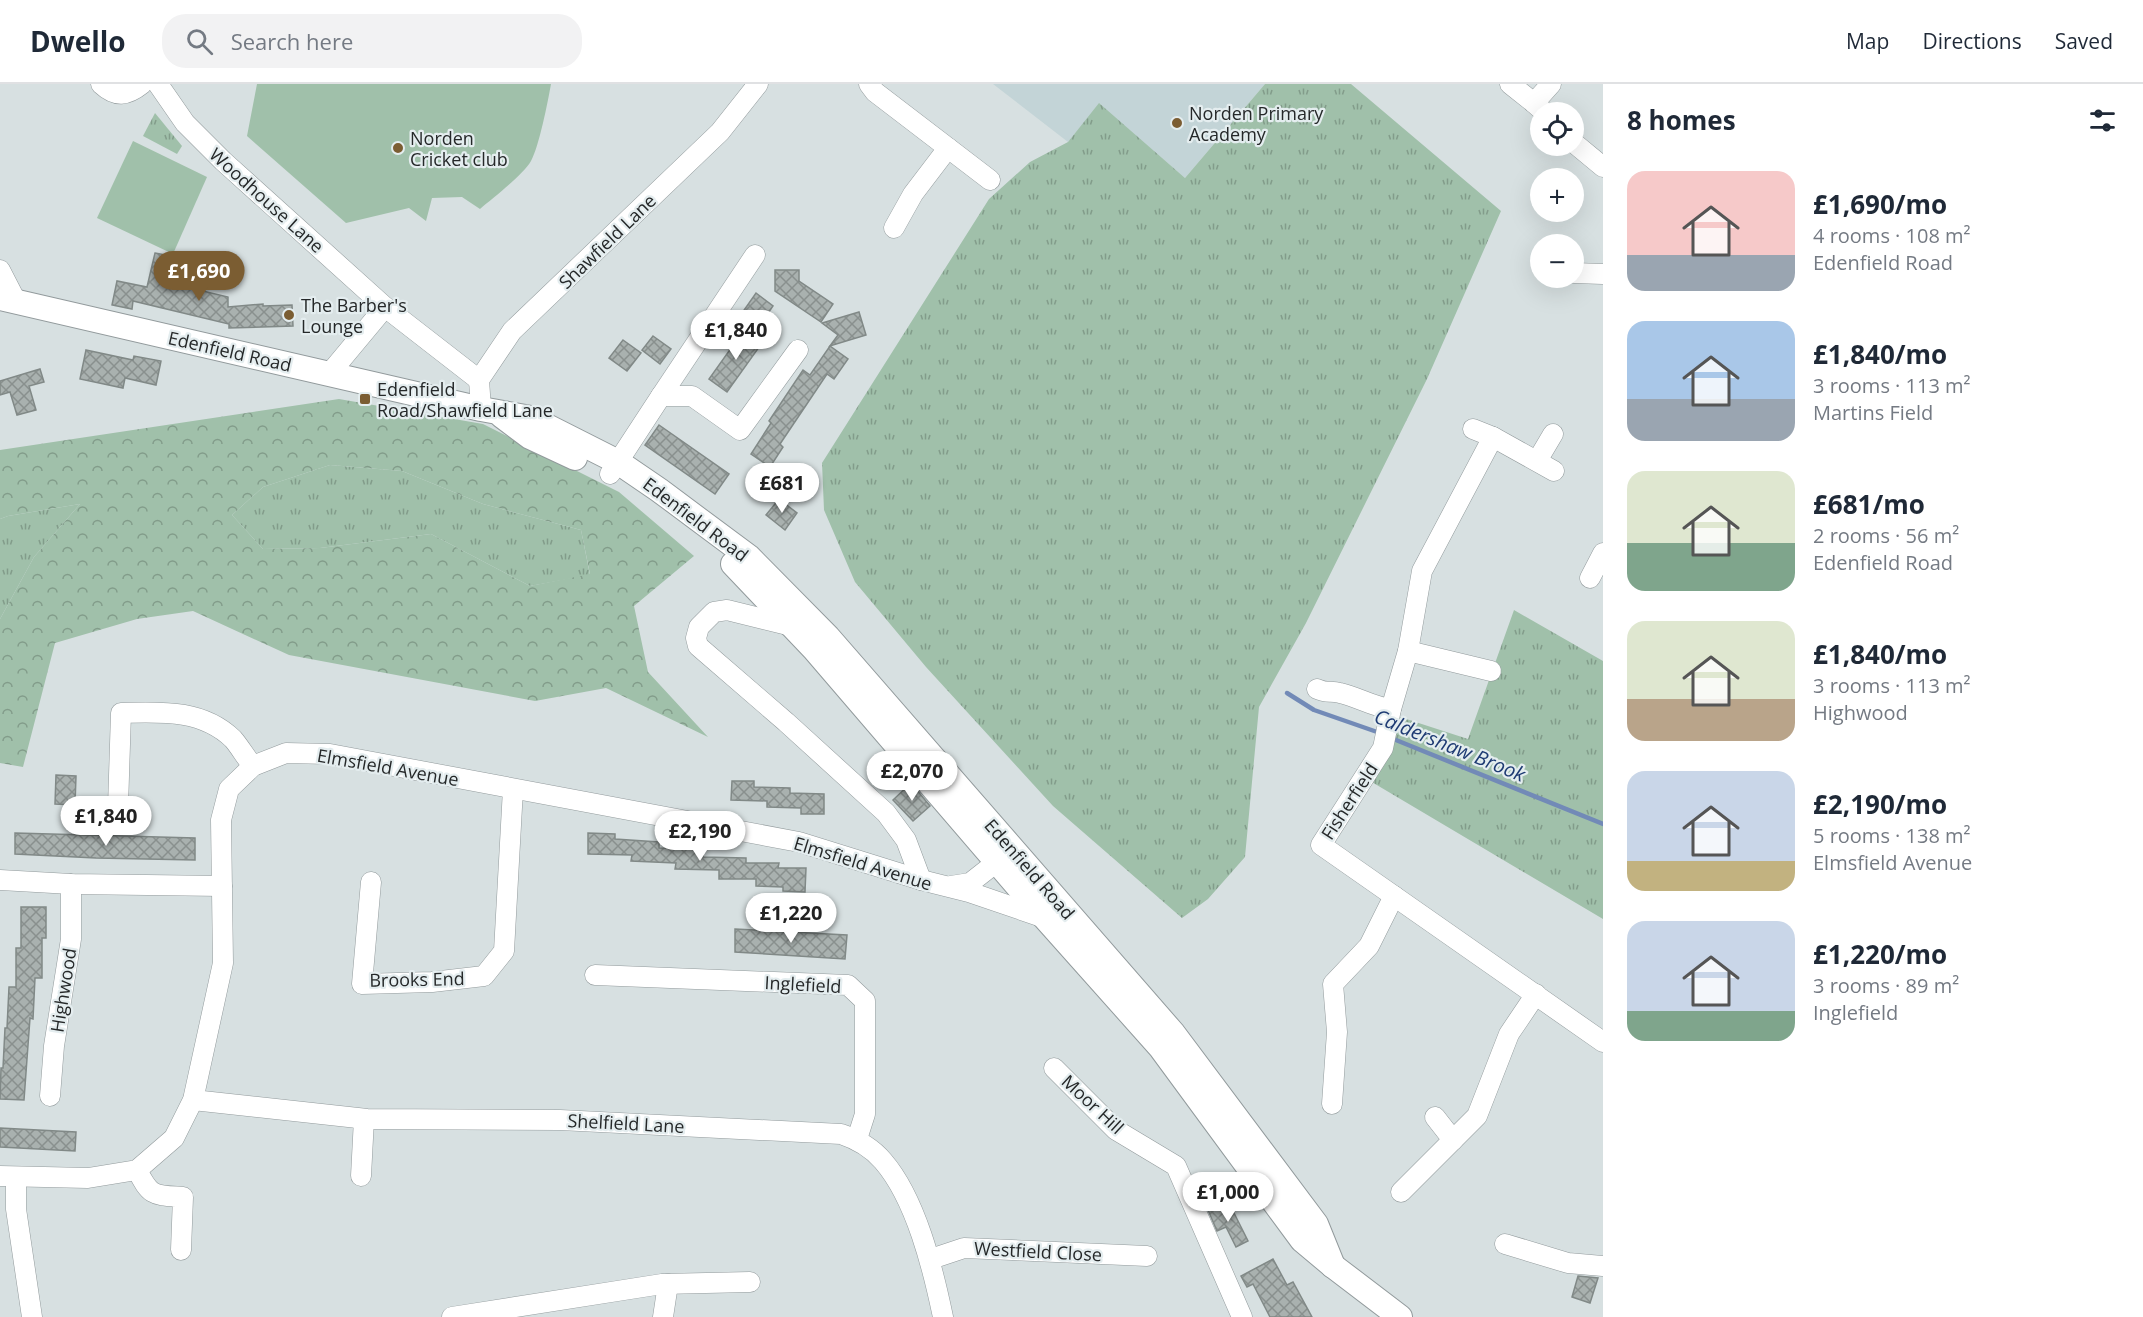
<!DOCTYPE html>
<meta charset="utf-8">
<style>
:root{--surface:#fff;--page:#f2f2f3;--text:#1f2937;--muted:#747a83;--line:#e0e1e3;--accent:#7b5d32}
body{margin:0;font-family:"Open Sans",sans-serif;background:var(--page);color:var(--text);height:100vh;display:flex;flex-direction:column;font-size:22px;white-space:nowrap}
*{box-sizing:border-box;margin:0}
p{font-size:20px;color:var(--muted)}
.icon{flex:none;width:33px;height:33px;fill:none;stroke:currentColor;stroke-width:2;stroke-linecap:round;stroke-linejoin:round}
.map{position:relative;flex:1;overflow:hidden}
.details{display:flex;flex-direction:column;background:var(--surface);width:540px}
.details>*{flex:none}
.fabs{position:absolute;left:1530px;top:18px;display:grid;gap:12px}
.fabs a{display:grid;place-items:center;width:54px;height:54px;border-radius:50%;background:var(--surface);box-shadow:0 6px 24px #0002;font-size:30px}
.price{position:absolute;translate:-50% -51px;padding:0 14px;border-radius:21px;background:#fff;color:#222;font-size:20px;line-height:39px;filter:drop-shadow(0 2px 3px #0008)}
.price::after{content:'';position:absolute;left:50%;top:36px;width:18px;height:14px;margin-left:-9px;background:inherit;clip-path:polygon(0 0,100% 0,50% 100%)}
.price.active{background:var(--accent);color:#fff}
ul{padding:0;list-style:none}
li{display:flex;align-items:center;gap:18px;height:150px;padding:0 24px}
li span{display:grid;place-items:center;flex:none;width:168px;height:120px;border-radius:18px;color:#555}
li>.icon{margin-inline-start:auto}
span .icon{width:72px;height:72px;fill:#fffc;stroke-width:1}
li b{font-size:26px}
h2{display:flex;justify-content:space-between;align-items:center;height:72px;padding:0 24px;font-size:26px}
header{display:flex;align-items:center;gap:36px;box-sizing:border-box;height:84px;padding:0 30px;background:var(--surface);border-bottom:2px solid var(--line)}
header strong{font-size:28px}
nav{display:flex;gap:33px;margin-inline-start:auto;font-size:21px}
.search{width:420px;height:54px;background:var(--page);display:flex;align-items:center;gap:15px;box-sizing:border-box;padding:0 21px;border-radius:24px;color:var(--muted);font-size:22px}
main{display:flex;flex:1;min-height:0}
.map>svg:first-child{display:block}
.built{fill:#c3d4d7}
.grass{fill:url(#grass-tufts)}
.forest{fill:url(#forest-crowns);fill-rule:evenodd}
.pitch{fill:#a0c0aa}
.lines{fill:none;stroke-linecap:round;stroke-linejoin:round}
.stream{stroke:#728ab7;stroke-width:4.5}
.building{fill:url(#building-cross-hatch);stroke:#818987;stroke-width:1.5}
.minor-casing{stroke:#929a9c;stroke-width:21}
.major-casing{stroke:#929a9c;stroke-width:26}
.minor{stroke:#fff;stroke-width:20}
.major{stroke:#fff;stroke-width:24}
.poi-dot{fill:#7b5d32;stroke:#e4edef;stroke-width:2}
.labels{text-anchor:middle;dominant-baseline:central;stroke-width:4.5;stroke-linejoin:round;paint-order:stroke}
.poi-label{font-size:18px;fill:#252829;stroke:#e4edef;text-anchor:start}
.street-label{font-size:18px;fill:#252829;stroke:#e4edef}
.water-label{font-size:20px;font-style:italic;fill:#1e3b73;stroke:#e4edef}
</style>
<header>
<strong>Dwello</strong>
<div class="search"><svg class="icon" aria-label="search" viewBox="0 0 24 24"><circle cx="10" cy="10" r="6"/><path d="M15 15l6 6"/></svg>Search here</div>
<nav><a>Map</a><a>Directions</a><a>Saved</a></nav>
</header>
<main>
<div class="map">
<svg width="1603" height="1233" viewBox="0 0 1603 1233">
<defs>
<pattern id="grass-tufts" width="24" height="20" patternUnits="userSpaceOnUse" patternTransform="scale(1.5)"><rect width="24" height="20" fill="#a0c0aa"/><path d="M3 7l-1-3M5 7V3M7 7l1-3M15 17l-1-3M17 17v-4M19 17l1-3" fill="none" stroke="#829c8a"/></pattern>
<pattern id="forest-crowns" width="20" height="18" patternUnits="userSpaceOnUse" patternTransform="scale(1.5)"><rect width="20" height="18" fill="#a0c0aa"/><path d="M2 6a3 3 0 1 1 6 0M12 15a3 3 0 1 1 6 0" fill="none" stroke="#829c8a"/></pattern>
<pattern id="building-cross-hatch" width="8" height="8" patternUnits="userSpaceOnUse" patternTransform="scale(1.5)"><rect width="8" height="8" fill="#a9b1af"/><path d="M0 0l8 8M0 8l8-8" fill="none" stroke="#89908e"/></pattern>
</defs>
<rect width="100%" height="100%" fill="#d7e0e1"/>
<!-- built -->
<path class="built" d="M993,0H1265L1185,94L1099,20L1068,58Z"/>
<!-- grass -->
<g class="grass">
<path d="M1265,0H1351L1501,127L1427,295L1306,539L1259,623L1245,773L1208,815L1182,834L1053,722L926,583L855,498L824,426L822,379L989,115L1030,78L1068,58L1099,19L1185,94Z"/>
<path d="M155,29L182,62L177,70L143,52Z"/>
<path d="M330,381L402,387L483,420L581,446L590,491L530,502L431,450L320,464L263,465L232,431L263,403Z"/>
<path d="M80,420L34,473L0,535V435L8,432Z"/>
<path d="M1514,526L1603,577V835L1365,694L1397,632L1468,655Z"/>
</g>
<!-- forest -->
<path class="forest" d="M339,315L483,340L619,408L694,472L634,522L648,588L708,653L606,604L535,617L289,571L193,527L137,535L55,559L23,683L0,679V535L34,473L80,420L8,432L0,435V366ZM330,381L402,387L483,420L581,446L590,490L530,502L431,450L320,464L263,465L232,431L263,403Z"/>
<!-- pitch -->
<g class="pitch">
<path d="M257,0H551C548,17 539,63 531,77C523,91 493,114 480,125L462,113L432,114L426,137L409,124L346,139L247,52Z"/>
<path d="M133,57L207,93L173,170L97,134Z"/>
</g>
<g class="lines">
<!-- stream -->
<g class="stream">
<path d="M1287,609L1314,626L1380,649"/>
<path d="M1391,654L1603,740"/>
</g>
</g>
<!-- building -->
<g class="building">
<path d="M155,169L166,171L161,197L228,213V223L263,220V222L292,221L293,242L229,244V240L133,217L132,225L112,221L117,197L147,203Z"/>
<path d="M775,186H799V197L833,220L821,238L775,207Z"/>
<path d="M756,209L773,222L760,241L742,229Z"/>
<path d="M859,228L866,251L830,262L838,251L822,239Z"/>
<path d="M744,246L762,259L727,308L709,295Z"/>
<path d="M653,252L671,265L660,280L642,266Z"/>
<path d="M623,256L641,269L627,287L609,274Z"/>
<path d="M830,262L848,275L834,295L827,290L780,360L783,363L770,383L751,370L771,339L769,337L803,286L810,291Z"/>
<path d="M86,266L133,276L134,272L161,277L156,301L125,294L123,304L80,295Z"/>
<path d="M40,285L44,298L29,302L36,326L17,331L10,308L0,311V297Z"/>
<path d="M659,341L729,390L715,410L645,361Z"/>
<path d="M779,415L797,429L785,446L766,431Z"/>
<path d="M56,691L76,692L75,721L55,720Z"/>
<path d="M732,697H754V703L790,704V709L824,710V730H801V724L767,723V717L731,716Z"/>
<path d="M911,699L930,722L913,737L893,716Z"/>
<path d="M15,749L195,754V776L96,774L15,770Z"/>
<path d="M588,749L615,750V755L659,758V764L703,765V773L746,774V779H779L778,784H806L805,808L783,807V803L756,802V795H719V786L675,785L676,779L631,777L632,771L588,770Z"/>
<path d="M21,823H46V854H42V894H35L33,935L30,934L24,1016L0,1015L1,984H3L5,944H7L9,903H16V864H21Z"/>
<path d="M735,845L847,851L845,875L735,868Z"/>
<path d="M0,1044L76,1048L75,1067L0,1063Z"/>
<path d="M1228,1117L1248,1157L1236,1163L1226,1143L1217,1147L1208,1126Z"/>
<path d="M1273,1175L1287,1201L1293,1198L1312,1233H1270L1253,1200L1247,1203L1241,1192Z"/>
<path d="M1578,1192L1598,1194L1590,1219L1572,1213Z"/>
</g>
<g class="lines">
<!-- minor casing -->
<g class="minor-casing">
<g id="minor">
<path d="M101,0C116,14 127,12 142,0"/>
<path d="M158,0L185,39L223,77L385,223L479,296"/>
<path d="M869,0L875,8L990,96"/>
<path d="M1510,0L1534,19L1544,28"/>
<path d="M1534,19L1551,0"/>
<path d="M1574,59L1603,83"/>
<path d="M894,144L913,110L948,64"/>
<path d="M0,186L16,217"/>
<path d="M1574,189L1603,190"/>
<path d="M330,289L385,223"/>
<path d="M661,312L755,171"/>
<path d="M481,325L479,296L512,247L720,48L758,0"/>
<path d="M1473,345L1493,353"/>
<path d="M1537,377L1553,350"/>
<path d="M1554,387L1493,353L1422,487L1408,567L1391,625L1383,664L1321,761L1603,958"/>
<path d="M610,390L661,312H692L740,346L798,266"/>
<path d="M1590,494L1603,469"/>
<path d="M792,542L727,526L714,528L699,543L696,554L698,562L786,638L886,729L906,756L921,796"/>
<path d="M1408,567L1491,587"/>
<path d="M1317,605C1328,610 1330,606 1340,609C1358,613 1373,623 1391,625"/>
<path d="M118,723L121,629C161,628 202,625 233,655C240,663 246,674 253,682"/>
<path d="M0,796L71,800L222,802"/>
<path d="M371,798L362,900L432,898L484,892L504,867L513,705"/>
<path d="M951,802L970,799L1007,770"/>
<path d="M595,891L848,901L865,917V1030L857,1055"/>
<path d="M1054,984L1116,1046L1176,1082L1242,1233"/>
<path d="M50,1012L54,962L71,855V800"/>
<path d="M193,1016L367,1035L560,1036L841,1050C856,1055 872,1064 883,1077C916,1115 933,1185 943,1233"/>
<path d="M1332,1020L1337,948L1333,900L1369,862L1394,812"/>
<path d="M1435,1033L1453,1056"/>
<path d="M137,1086C151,1113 153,1111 183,1113L181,1166"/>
<path d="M0,1092L88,1094L137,1086L174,1054L193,1016L223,879L221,736L229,705L253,682L286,669L330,670L799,758L921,796L969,808L1045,834"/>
<path d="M361,1092L364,1035"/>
<path d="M16,1093V1125L32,1233"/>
<path d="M1401,1108L1477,1032L1509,950L1536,910"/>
<path d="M1505,1160L1568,1179L1603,1182"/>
<path d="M931,1175L964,1164L1147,1172"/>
<path d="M452,1233L662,1200L750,1198"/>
<path d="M663,1233L668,1200"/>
</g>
</g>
<!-- major casing -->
<g class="major-casing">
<g id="major">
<path d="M0,214L481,325L531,334L618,378L659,406L749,473L828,553L1173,949L1316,1140L1333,1182"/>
<path d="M502,332L530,353L575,374"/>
<path d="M733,480L814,565L1045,834L1160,963L1302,1156L1333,1182L1400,1233"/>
</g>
</g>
<!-- minor -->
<use href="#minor" class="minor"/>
<!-- major -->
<use href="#major" class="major"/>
</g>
<!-- markers -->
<g class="poi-dot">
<circle cx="1177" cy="39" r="6"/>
<circle cx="398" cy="64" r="6"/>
<circle cx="289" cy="231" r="6"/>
<rect x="359" y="309" width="12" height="12" rx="3"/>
</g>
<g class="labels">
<!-- poi labels -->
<g class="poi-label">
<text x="1189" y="29">Norden Primary<tspan x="1189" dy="21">Academy</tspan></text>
<text x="410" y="54">Norden<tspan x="410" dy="21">Cricket club</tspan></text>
<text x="301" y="221">The Barber's<tspan x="301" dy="21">Lounge</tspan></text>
<text x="377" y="305">Edenfield<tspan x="377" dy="21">Road/Shawfield Lane</tspan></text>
</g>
<!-- street labels -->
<g class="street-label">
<text transform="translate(267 116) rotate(42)">Woodhouse Lane</text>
<text transform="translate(607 157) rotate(-44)">Shawfield Lane</text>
<text transform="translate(230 267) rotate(13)">Edenfield Road</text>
<text transform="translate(696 435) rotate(37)">Edenfield Road</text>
<text transform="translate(388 683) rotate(10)">Elmsfield Avenue</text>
<text transform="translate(1349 717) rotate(-57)">Fisherfield</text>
<text transform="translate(863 779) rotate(17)">Elmsfield Avenue</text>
<text transform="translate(1030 785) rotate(49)">Edenfield Road</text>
<text transform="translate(417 895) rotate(-1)">Brooks End</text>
<text transform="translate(803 900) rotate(3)">Inglefield</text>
<text transform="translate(63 906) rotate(-81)">Highwood</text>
<text transform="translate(1093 1020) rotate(43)">Moor Hill</text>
<text transform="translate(626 1039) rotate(3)">Shelfield Lane</text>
<text transform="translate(1038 1167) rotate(3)">Westfield Close</text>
</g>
<!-- water labels -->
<g class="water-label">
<text transform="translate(1450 661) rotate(22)">Caldershaw Brook</text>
</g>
</g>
</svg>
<div class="fabs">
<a><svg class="icon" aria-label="locate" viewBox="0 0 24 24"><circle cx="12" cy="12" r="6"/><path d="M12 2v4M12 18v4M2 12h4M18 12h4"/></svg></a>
<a>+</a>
<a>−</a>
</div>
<b class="price active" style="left:199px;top:218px">£1,690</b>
<b class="price" style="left:736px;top:277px">£1,840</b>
<b class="price" style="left:782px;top:430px">£681</b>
<b class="price" style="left:912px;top:718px">£2,070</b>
<b class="price" style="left:106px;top:763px">£1,840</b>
<b class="price" style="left:700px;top:778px">£2,190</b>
<b class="price" style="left:791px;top:860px">£1,220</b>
<b class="price" style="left:1228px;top:1139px">£1,000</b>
</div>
<section class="details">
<h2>8 homes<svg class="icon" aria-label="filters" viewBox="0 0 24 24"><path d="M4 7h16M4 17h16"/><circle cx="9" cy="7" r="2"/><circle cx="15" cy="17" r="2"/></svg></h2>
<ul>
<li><span style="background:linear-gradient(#f6c9c9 70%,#9aa5b1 0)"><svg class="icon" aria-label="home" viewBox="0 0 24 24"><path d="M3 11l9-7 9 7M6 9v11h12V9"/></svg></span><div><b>£1,690/mo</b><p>4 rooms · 108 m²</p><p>Edenfield Road</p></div></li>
<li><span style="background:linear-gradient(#a9c7e8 65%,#9aa5b1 0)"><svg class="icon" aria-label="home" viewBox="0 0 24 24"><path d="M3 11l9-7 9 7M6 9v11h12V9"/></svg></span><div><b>£1,840/mo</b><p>3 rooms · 113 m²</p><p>Martins Field</p></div></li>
<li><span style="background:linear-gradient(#dfe7d0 60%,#7fa58c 0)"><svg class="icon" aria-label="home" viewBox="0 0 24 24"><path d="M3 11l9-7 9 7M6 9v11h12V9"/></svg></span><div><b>£681/mo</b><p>2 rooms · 56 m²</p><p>Edenfield Road</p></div></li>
<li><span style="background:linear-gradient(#dfe7d0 65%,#b9a48a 0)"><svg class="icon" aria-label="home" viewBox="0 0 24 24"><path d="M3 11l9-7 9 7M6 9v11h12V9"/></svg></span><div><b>£1,840/mo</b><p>3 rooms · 113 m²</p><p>Highwood</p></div></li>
<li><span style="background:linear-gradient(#c9d6e8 75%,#c2b280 0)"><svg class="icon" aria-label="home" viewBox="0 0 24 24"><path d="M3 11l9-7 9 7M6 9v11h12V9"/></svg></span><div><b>£2,190/mo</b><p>5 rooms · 138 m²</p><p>Elmsfield Avenue</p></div></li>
<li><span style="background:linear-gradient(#c9d6e8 75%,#7fa58c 0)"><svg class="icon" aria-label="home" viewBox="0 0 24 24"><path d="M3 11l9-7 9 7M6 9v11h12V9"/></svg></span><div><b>£1,220/mo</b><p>3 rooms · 89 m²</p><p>Inglefield</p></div></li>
</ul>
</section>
</main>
